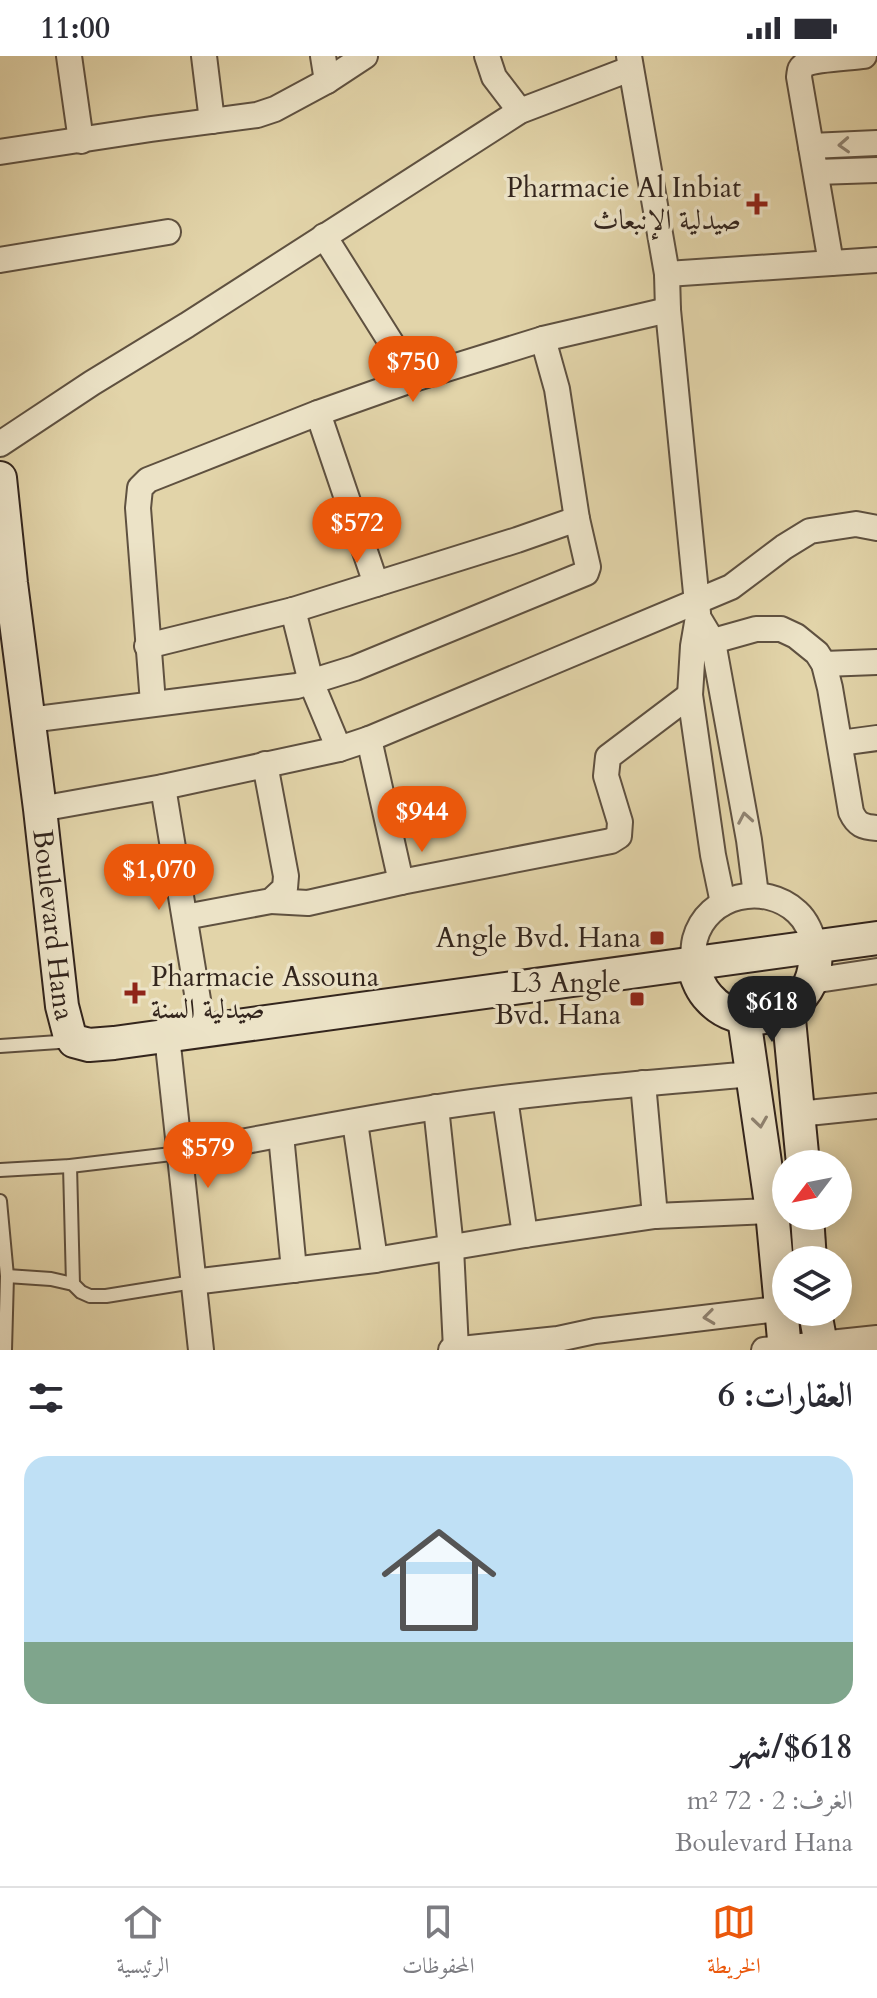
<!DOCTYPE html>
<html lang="ar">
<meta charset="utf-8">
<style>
:root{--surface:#fff;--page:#f2f2f3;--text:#2b2b33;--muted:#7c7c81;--line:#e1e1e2;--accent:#ea580c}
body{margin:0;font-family:Cardo,Amiri,serif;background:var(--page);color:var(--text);direction:rtl;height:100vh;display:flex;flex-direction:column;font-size:30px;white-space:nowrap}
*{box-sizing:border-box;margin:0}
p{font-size:26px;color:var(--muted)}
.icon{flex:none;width:44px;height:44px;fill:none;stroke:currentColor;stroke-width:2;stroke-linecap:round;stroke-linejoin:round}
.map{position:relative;height:1294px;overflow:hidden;direction:ltr}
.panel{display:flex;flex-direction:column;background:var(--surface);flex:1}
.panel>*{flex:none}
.needle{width:52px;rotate:238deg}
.controls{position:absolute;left:772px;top:1094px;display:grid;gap:16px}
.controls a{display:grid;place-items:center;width:80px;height:80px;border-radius:50%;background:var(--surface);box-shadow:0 4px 20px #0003;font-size:40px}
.price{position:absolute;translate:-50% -68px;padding:0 18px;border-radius:28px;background:var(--accent);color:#fff;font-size:26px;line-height:52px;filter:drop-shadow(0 2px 4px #0008)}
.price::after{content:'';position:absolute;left:50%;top:48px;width:24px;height:18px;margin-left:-12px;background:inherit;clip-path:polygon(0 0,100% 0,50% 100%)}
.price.selected{background:#222;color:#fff}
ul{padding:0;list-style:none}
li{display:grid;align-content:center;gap:16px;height:424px;padding:0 24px}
li span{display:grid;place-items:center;height:248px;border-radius:24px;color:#555}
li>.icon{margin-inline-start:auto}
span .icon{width:144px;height:144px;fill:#fffc;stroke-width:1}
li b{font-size:34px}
h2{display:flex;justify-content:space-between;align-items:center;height:96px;padding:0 24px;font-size:34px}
.status{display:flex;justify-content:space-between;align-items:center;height:56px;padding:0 40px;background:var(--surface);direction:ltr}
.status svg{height:22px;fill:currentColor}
.tabs{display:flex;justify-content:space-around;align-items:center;height:112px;border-top:2px solid var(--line);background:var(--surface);font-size:22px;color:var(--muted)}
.tabs a{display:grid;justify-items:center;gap:4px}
.tabs .selected{color:var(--accent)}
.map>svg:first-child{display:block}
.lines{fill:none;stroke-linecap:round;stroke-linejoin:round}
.lane-casing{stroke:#5f5140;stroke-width:16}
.street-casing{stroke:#5f5140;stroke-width:28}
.secondary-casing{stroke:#33251d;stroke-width:36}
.lane{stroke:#ece3c7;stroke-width:12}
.street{stroke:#ece3c7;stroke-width:24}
.secondary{stroke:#ece3c7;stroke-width:32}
.oneway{stroke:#908472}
.poi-dot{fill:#8f2418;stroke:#ece3c7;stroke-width:3}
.labels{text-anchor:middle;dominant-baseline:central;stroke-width:7;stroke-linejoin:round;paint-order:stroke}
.poi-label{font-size:28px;fill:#33251d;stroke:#ece3c7;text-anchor:end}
.street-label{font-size:28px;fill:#33251d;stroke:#ece3c7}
</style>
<div class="status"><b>11:00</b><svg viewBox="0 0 49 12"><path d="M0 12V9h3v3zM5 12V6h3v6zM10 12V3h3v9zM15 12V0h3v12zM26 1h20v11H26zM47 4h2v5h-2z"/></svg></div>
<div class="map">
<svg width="877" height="1294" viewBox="0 0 877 1294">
<rect width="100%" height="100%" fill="#e2d4a9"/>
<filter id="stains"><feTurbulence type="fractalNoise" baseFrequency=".0025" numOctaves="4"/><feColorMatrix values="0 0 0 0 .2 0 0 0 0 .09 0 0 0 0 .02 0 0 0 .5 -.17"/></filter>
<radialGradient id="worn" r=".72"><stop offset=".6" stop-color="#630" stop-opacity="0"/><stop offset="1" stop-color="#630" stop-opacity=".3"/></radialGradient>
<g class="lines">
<!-- lane casing -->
<g class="lane-casing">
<g id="lane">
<path d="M0,990L73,985"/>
<path d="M70,1110L73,1228"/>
<path d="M0,1114L70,1110L180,1097"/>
<path d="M0,1145L7,1220L5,1294"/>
<path d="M7,1220L51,1223L73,1228L81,1236L90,1240H106L193,1226"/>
</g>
</g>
<!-- street casing -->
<g class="street-casing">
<g id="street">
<path d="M69,0L81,85"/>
<path d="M204,0L212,65"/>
<path d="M323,0L327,25"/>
<path d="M487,0L494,21L520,55"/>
<path d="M629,0L667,218L668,254L698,557"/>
<path d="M811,90L877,87"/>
<path d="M0,96L151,73L257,59L275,53L327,25L365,0"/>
<path d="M816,116L877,114"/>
<path d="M324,180L414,323"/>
<path d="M0,204L168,176"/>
<path d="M831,207L799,21C800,14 799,13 804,9C814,3 851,2 864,0"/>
<path d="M667,218L877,204"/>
<path d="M318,357L376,528"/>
<path d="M0,388L92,327L187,269L520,55L630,13"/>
<path d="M293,554L311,626L339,693"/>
<path d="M699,589L756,573H781L796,580L817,597L824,608L830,632L851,756C857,769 863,771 877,772"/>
<path d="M147,590L293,554L517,484L577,463"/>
<path d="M824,608L877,606"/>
<path d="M153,647L138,452L140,432L148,424L318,357L414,323L543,283L668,254"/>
<path d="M29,664L297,630L355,612L586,517L588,511L577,463L557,333L543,283"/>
<path d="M369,683L401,826L611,785L619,780L620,766L606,720L608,701L690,639"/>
<path d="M840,687L877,682"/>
<path d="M163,731L203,974"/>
<path d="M40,753L163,731L339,693L369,683L731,531L784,491L810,475L856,468L877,472"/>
<path d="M271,845L308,847L401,826"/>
<path d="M723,847L713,799L690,639L693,590L698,561L713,586L749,784L756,839"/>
<path d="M185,861L271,845L285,832L286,820L265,708"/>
<path d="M693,908C693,900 693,891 695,883C707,838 765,826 797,856C807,865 811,877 815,889"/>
<path d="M811,925L877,915"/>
<path d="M167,980L201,1294"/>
<path d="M643,1027L655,1160"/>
<path d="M505,1042L525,1179"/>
<path d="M436,1051L451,1192L456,1293"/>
<path d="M798,1058L877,1050"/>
<path d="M355,1066L375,1204"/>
<path d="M281,1079L294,1214"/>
<path d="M180,1097C266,1082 352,1064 438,1051C543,1035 648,1027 753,1018"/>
<path d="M193,1226L375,1204L525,1179L655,1160L772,1155"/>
<path d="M451,1294L558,1283L595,1275L786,1252"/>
<path d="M764,1294L877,1282"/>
</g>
</g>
<!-- secondary casing -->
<g class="secondary-casing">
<g id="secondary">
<path id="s1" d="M0,422L11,527L40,753L62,950L69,977L74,985L89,989L114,987L877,882"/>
<path d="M693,908C696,921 700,933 709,942C738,975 792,965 810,927C816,914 816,902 815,889"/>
<path d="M788,953L803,1108"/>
<path d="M744,962L772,1155L785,1294"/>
<path d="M807,1160L810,1204"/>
<path d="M815,1256L822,1294"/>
</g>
</g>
<!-- lane -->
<use href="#lane" class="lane"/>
<!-- street -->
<use href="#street" class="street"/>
<!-- secondary -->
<use href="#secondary" class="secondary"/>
</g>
<!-- one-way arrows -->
<defs><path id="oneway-chevron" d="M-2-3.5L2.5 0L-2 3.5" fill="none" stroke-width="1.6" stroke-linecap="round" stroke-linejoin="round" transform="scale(2)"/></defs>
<g class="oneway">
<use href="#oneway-chevron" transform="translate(844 89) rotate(177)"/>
<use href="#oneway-chevron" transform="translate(745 762) rotate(-100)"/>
<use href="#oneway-chevron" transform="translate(760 1066) rotate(82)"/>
<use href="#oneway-chevron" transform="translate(709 1261) rotate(173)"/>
</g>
<!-- markers -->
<g class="poi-dot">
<path d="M753 136h8v8h8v8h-8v8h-8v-8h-8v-8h8z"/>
<rect x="649" y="874" width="16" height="16" rx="4"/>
<path d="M131 925h8v8h8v8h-8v8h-8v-8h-8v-8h8z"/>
<rect x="629" y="935" width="16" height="16" rx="4"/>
</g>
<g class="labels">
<!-- poi labels -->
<g class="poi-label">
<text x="741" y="132">Pharmacie Al Inbiat<tspan x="741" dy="32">صيدلية الإنبعاث</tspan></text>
<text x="641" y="882">Angle Bvd. Hana</text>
<text x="151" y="921" text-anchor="start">Pharmacie Assouna<tspan x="151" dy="32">صيدلية السنة</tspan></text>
<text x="621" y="927">L3 Angle<tspan x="621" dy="32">Bvd. Hana</tspan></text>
</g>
<!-- street labels -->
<g class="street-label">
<text stroke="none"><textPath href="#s1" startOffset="450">Boulevard Hana</textPath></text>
</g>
</g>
<rect width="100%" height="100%" filter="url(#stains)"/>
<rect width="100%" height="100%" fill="url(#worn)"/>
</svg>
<div class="controls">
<a><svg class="needle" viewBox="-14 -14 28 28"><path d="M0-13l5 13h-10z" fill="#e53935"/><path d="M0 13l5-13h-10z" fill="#7c7c81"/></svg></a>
<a><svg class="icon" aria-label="layers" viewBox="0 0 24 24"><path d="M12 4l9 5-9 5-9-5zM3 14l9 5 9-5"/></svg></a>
</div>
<b class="price" style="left:413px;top:348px">$750</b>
<b class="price" style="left:357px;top:509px">$572</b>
<b class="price" style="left:422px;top:798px">$944</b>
<b class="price" style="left:159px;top:856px">$1,070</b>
<b class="price selected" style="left:772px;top:988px">$618</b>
<b class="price" style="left:208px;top:1134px">$579</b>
</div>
<section class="panel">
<h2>العقارات: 6<svg class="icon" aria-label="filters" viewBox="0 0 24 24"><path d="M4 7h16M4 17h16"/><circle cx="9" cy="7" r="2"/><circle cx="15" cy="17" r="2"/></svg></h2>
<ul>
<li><span style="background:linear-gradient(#bfe0f5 75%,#7fa58c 0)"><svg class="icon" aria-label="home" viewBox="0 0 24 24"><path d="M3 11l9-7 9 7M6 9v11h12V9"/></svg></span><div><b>$618/شهر</b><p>الغرف: 2 · 72 m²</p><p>Boulevard Hana</p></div></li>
</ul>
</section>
<nav class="tabs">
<a class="selected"><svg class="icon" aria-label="map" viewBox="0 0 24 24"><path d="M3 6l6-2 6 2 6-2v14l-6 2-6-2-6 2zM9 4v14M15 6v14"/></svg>الخريطة</a>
<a><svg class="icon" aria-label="saved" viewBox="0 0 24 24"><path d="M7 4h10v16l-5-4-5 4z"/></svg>المحفوظات</a>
<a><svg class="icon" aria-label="home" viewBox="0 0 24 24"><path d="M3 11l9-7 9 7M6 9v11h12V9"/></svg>الرئيسية</a>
</nav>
